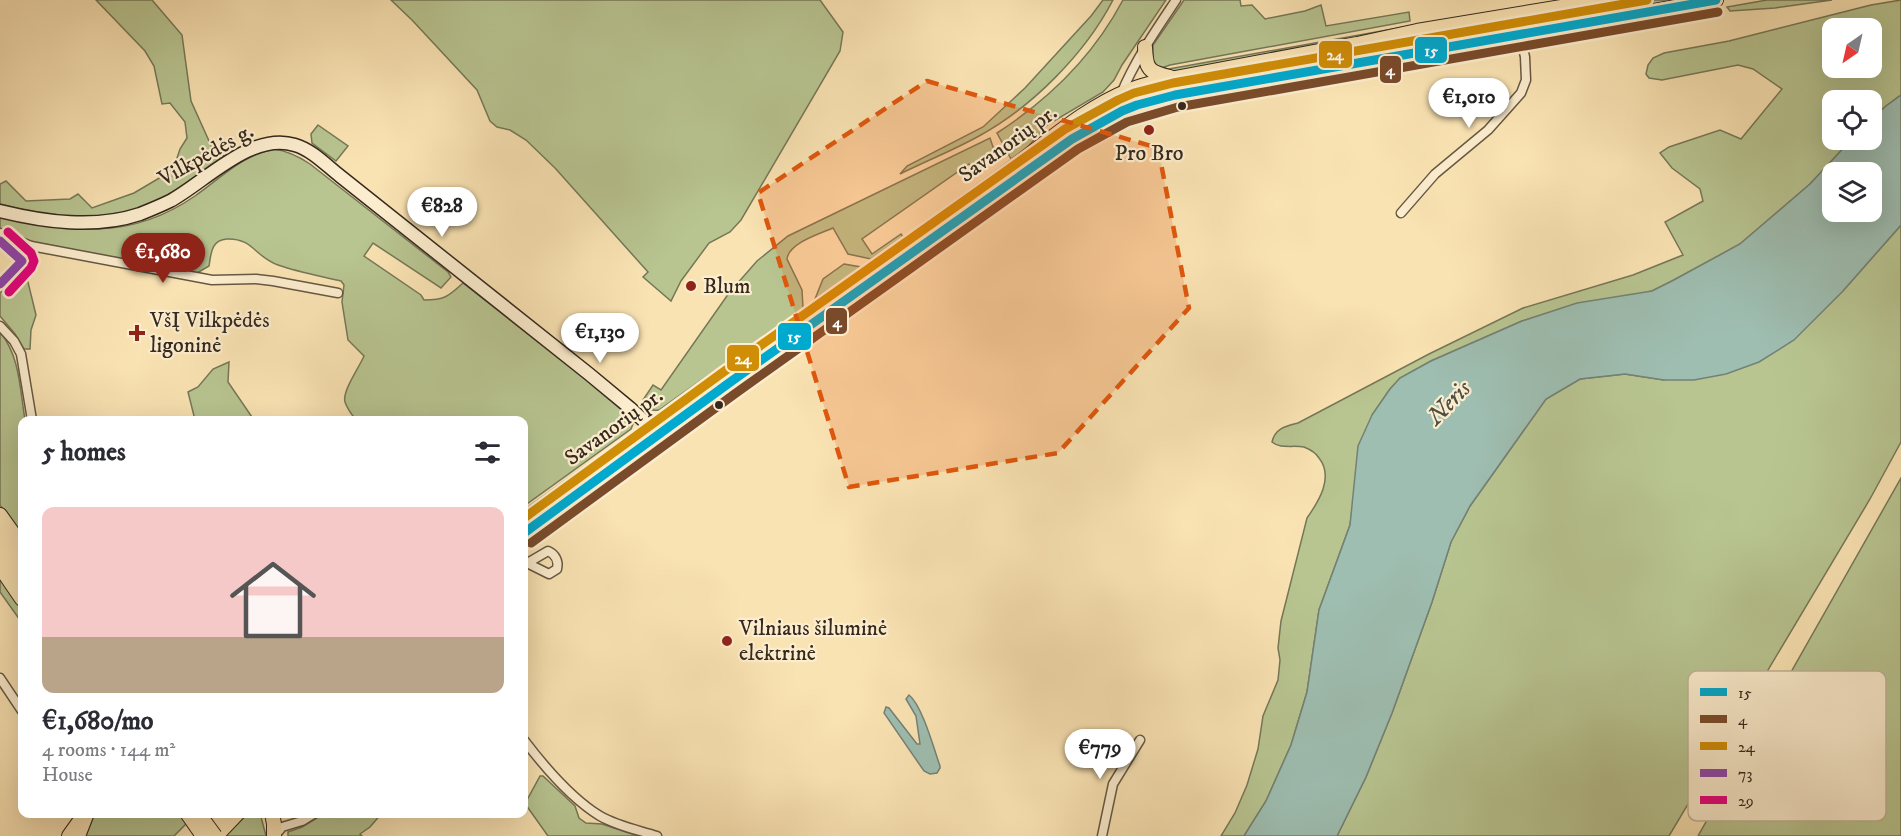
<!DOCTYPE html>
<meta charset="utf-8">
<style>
:root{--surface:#fff;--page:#f2f2f3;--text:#2b2b33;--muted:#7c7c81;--line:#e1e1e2;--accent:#8f2418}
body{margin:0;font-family:"IM FELL DW Pica",serif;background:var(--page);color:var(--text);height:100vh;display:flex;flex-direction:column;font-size:22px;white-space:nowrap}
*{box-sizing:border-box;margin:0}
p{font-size:20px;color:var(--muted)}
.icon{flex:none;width:33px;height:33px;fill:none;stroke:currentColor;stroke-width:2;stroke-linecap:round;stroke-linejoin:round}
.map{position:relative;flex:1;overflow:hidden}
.sheet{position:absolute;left:18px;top:416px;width:510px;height:402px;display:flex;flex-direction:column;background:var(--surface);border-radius:12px;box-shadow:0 6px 24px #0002}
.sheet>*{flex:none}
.needle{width:39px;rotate:214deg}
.buttons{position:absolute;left:1822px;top:18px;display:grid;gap:12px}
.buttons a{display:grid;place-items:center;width:60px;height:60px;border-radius:12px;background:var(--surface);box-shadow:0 6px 24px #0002;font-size:30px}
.price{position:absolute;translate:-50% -51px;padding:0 14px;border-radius:21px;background:#fff;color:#222;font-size:20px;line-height:39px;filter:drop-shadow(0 2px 3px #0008)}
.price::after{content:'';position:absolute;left:50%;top:36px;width:18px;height:14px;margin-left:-9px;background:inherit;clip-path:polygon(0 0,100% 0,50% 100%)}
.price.on{background:var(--accent);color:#fff}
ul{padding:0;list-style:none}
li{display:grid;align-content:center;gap:12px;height:318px;padding:0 24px}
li+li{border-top:2px solid var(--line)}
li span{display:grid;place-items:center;height:186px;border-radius:12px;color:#555}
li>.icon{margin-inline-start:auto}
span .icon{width:108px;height:108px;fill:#fffc;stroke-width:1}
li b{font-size:26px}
h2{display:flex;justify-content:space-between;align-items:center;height:72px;padding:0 24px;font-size:26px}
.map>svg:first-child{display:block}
.green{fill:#b8c591;stroke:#767758;stroke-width:1.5;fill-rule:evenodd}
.water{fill:#9ebeb1;stroke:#748276;stroke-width:1.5;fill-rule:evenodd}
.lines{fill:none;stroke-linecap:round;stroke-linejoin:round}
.minor-casing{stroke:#665843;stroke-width:11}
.secondary-casing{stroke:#35291e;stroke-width:15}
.primary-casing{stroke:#35291e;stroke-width:16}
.trunk-casing{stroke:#35291e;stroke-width:16}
.minor{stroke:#fcedce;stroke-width:8}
.secondary{stroke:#fcedce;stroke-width:12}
.primary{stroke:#fae3b3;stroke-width:14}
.trunk{stroke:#fae3b3;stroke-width:14}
.trunk-bridge-casing{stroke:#35291e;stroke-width:16;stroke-linecap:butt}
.trunk-bridge{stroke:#fae3b3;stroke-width:14}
.bus-1-casing{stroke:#fcedce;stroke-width:14}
.bus-2-casing{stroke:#fcedce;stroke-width:14}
.bus-3-casing{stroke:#fcedce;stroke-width:14}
.bus-4-casing{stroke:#fcedce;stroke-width:14}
.bus-5-casing{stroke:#fcedce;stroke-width:14}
.bus-1{stroke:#00a9ce;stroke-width:9}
.bus-2{stroke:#7a4b2a;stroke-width:9}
.bus-3{stroke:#d08d06;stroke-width:9}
.bus-4{stroke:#8e44ad;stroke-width:9}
.bus-5{stroke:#e5007d;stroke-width:9}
.marked{fill:#df570d;fill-opacity:0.2;stroke:#df570d;stroke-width:4.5;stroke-dasharray:12 8;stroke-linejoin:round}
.bus-dot{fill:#35291e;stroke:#fcedce;stroke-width:2}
.poi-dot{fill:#8f2418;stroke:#fcedce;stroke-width:2}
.labels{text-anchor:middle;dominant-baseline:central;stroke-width:4.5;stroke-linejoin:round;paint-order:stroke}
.street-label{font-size:22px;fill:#35291e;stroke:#fcedce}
.poi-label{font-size:22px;fill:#35291e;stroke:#fcedce;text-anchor:start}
.water-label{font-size:24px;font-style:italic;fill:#4f4e43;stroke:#fcedce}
.key{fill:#fcedce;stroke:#c0b299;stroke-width:1.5}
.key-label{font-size:16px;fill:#35291e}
.line-badge{stroke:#fcedce;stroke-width:2}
.badge-label{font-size:16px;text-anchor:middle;font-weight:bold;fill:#fff}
</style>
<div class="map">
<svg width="1901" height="836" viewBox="0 0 1901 836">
<rect width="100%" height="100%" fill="#fae3b3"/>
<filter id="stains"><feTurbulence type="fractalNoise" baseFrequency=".00333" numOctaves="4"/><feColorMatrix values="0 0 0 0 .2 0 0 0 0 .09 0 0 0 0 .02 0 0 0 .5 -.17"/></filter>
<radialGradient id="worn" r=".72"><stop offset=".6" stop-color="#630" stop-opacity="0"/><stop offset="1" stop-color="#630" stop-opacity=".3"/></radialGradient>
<!-- green -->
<g class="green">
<path d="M96,0H152L182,35L191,101L214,152L227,157C202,174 176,194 149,206C138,210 125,212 113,214C72,220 40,215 0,204V184L6,181L26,201L70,199L78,194L92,208L134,193L173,170L180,149L187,138L185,122L170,103L162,104L154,66L145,51Z"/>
<path d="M391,0H820L843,32L840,51L741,220L730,232L709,243L681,281L671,301L643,277L648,272L555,168L526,140L510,130L497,127L490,121L477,90L412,20Z"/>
<path d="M1103,0H1113C1085,54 1032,107 979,136C954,150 926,161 900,174L907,166L983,127L1025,88L1091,16Z"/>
<path d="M1123,0H1166L1122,65L1114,80L1103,92L1047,125L1025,150L1011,159L997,133C1048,100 1094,55 1123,0Z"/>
<path d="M1184,0H1240L1241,6L1252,5L1265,19L1305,11L1321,5L1326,26L1409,12L1410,21L1170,65L1159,69L1153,60V45Z"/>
<path d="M1640,0H1685L1372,54L1370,53L1371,49Z"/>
<path d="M1767,0H1832L1775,8L1730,11L1727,7Z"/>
<path d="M1901,0V95L1886,106L1872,119V100H1833V140H1851L1810,184L1740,244L1672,281L1652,291L1522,321L1431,361L1400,378L1390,389L1372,415L1354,497L1350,525L1319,610L1307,692L1291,745L1266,801L1244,836H1221L1235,813L1247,785L1258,749L1263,716L1278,680L1280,660L1278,648L1281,621L1307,518C1319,501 1334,477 1319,458C1316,453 1309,449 1304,447C1293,445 1280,449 1272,442C1275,428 1286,426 1298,423L1429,354L1523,308L1633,275L1683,255L1665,222L1703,201L1700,189L1672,168L1660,153L1669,147L1720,130L1741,139L1782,89L1753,69L1738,65L1662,80L1649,78L1646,74L1648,65L1653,58L1664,53L1729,41L1871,5ZM1833,28H1872V68H1833Z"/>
<path d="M1409,26L1410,28L1173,73L1168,71L1169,69Z"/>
<path d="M1356,50L1359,56L1148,96V93L1186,81Z"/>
<path d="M318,125L348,146L336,161L312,143L311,134Z"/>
<path d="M990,138L994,150L971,166L969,164L862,239L872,254L901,234L903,237L871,259L848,254L833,228C819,234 789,243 787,259L802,290L803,308L659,410C651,411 644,409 643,400L653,385L661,390L729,293L757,261L788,236Z"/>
<path d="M274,149C288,151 298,156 310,164L448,272L451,277L441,288L373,243L364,256L421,295L424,300C444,300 448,297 463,283L567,364L630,415L633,424L631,429L524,506V420H356C352,415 347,408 345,402C342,391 359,368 364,356L348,340L342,302L344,285L341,281C320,276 298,272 278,265C255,257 253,238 227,239C211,240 211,254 209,266L197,273L33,242L0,230V216C73,232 130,241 195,196C221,178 242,155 274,149Z"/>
<path d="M1901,225V442L1870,499L1669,836H1337L1366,777L1392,713L1432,602L1451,542L1470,506L1546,399L1580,379L1625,374L1664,380L1842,292Z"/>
<path d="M844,264L861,267L815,299L823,279Z"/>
<path d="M18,275L27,278L36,315L31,330L30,349H24L15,334L0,316V293Z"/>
<path d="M0,332C20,356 20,390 25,420H22V537L0,505Z"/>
<path d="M229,362L228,382L254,420H195L188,392L198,387L213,369Z"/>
<path d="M1901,478V836H1698Z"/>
<path d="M0,574L22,606V623L0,592Z"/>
<path d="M540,776H543L575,806L579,818L586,823L602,824L638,836H548L526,805L527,800Z"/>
<path d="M95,813H180L187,823L174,836H86Z"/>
<path d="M246,813H260L266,836H226L238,819Z"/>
<path d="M325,813H382L370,827L360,834L362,836H288V832L302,827Z"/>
</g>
<!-- water -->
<g class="water">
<path d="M1901,95V225L1842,292L1794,340L1759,362L1726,374L1694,380H1664L1625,374L1580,379L1546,399L1470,506L1451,542L1432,602L1392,713L1366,777L1337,836H1244L1266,801L1291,745L1307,692L1319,610L1350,525L1358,446L1372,415L1390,389L1400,378L1431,361L1522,321L1577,303L1652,291L1672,281L1740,244L1810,184L1851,140H1872V119L1886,106ZM1833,172H1872V212H1833Z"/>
<path d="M909,695C922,705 934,749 940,766V768L937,773L930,774L924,771L884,713L886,707L889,708L917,744H920L916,716L906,699Z"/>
</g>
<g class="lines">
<!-- minor casing -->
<g class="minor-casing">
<g id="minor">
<path d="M1121,94C1135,60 1156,30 1176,0"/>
<path d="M1401,213L1435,174L1488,130L1521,93L1526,80L1525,57L1520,34"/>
<path d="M0,233L31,246L212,280L256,279L273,281L338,293"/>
<path d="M0,241L22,261L0,284"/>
<path d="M22,261L31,246"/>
<path d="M0,326L14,341L21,354L32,420"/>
<path d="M524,565L548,551C555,554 559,561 557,569L549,574L527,563"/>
<path d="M0,678L22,711"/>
<path d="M524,740C543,765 572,799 600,816C617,826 638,830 657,836"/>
<path d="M275,836L282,827L302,821L315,813"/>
<path d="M1102,836L1113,784L1140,740"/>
</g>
</g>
<!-- secondary casing -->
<g class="secondary-casing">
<path id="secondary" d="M0,211C45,222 95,229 140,214C150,210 160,206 170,201C205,182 252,131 295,145C312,150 326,165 340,176L589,374L630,408L658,434"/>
</g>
<!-- primary casing -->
<g class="primary-casing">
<path id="primary" d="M69,836L84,815"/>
</g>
<!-- trunk casing -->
<g class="trunk-casing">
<g id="trunk">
<path d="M1145,47C1146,69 1148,72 1170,77"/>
<path d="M0,515L22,546"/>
<path d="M524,519L1012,168C1050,140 1085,108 1130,90C1144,84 1160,81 1175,78L1357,44L1417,31L1603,0"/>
<path d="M0,532L22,564"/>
<path d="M524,533L729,383L1072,139L1122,111L1137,105L1175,95L1716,0"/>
<path d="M0,549L22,581"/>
<path d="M0,567L22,599"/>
<path d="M272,813L274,824V836"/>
<path d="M203,835L220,813"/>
<path d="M78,836L87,813"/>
<path d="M216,836L238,813"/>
</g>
</g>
<!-- minor -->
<use href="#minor" class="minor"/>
<!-- secondary -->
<use href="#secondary" class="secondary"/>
<!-- primary -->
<use href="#primary" class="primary"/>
<!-- trunk -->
<use href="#trunk" class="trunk"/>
<!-- trunk-bridge casing -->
<g class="trunk-bridge-casing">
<g id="trunk-bridge">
<path d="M187,813L203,836"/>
<path d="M198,813L215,836"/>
</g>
</g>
<!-- trunk-bridge -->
<use href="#trunk-bridge" class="trunk-bridge"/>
<!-- bus-1 casing -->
<g class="bus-1-casing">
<path id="bus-1" d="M524,533L729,383L1072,139L1122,111L1137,105L1175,95L1716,0"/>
</g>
<!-- bus-2 casing -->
<g class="bus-2-casing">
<path id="bus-2" d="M531,543L736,393L1078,149L1127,122L1178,107L1718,12"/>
</g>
<!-- bus-3 casing -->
<g class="bus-3-casing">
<path id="bus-3" d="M524,518L722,373L1065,129L1118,100L1134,93L1173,83L1647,0"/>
</g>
<!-- bus-4 casing -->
<g class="bus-4-casing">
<path id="bus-4" d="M0,241L22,261L0,284"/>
</g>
<!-- bus-5 casing -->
<g class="bus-5-casing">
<path id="bus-5" d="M8,232L31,253L34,261L31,268L9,292"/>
</g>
<!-- bus-1 -->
<use href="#bus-1" class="bus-1"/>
<!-- bus-2 -->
<use href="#bus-2" class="bus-2"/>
<!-- bus-3 -->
<use href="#bus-3" class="bus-3"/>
<!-- bus-4 -->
<use href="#bus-4" class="bus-4"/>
<!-- bus-5 -->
<use href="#bus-5" class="bus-5"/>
</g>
<!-- marked area -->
<path class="marked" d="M927,81L1158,148L1189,308L1058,453L849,487L758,193Z"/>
<!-- markers -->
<g class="bus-dot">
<circle cx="1182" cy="106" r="5"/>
<circle cx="719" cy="405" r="5"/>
</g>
<g class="poi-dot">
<circle cx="1149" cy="130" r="6"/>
<circle cx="691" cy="286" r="6"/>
<path d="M134 324h6v6h6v6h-6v6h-6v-6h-6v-6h6z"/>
<circle cx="727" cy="641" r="6"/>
</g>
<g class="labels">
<!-- street labels -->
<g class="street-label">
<text transform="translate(1008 144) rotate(-36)">Savanorių pr.</text>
<text transform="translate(206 155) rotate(-29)">Vilkpėdės g.</text>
<text transform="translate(614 427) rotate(-36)">Savanorių pr.</text>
</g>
<!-- poi labels -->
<g class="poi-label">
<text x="1149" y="153" text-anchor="middle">Pro Bro</text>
<text x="703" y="286">Blum</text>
<text x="150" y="320">VšĮ Vilkpėdės<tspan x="150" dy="25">ligoninė</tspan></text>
<text x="739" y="628">Vilniaus šiluminė<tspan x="739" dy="25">elektrinė</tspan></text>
</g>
<!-- water labels -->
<g class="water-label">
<text transform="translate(1449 403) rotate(-46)">Neris</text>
</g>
</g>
<!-- legend -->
<rect x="1688" y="671" width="198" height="150" rx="9" class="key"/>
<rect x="1700" y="688" width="27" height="8" fill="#00a9ce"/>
<rect x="1700" y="715" width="27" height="8" fill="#7a4b2a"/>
<rect x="1700" y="742" width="27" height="8" fill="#d08d06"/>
<rect x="1700" y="769" width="27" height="8" fill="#8e44ad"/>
<rect x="1700" y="796" width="27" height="8" fill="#e5007d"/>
<g class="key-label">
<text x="1738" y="698">15</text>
<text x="1738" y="725">4</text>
<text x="1738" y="752">24</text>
<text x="1738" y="779">73</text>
<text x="1738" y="806">29</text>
</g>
<g class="line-badge">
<rect x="1414" y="36" width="34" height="28" rx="6" fill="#00a9ce"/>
<rect x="1318" y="40" width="35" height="29" rx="6" fill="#d08d06"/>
<rect x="1379" y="55" width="23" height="29" rx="6" fill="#7a4b2a"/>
<rect x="825" y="307" width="23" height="28" rx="6" fill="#7a4b2a"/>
<rect x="777" y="322" width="35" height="29" rx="6" fill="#00a9ce"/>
<rect x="726" y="344" width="34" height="28" rx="6" fill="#d08d06"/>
</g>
<g class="badge-label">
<text x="1431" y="56">15</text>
<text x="1335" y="60">24</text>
<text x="1390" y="75">4</text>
<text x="837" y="327">4</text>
<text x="794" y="342">15</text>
<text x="743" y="364">24</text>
</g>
<rect width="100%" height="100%" filter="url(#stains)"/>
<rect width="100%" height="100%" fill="url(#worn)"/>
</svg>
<div class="buttons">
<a><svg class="needle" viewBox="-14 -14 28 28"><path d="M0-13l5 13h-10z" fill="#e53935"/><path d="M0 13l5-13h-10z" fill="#7c7c81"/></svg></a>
<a><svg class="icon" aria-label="locate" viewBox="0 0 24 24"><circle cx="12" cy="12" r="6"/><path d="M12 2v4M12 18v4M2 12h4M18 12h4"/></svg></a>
<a><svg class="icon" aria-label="layers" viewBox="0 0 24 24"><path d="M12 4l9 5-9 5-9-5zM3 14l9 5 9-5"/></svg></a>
</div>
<b class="price" style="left:1469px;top:129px">€1,010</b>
<b class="price" style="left:442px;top:238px">€828</b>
<b class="price on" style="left:163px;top:284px">€1,680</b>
<b class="price" style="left:600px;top:364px">€1,130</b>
<b class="price" style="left:1100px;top:780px">€779</b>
<section class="sheet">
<h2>5 homes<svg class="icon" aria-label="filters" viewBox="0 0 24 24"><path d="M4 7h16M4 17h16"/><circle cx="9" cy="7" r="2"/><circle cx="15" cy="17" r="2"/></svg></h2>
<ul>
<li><span style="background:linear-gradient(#f6c9c9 70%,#b9a48a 0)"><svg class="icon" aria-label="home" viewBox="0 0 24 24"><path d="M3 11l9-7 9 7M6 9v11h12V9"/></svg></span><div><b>€1,680/mo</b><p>4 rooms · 144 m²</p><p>House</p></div></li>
</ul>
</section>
</div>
